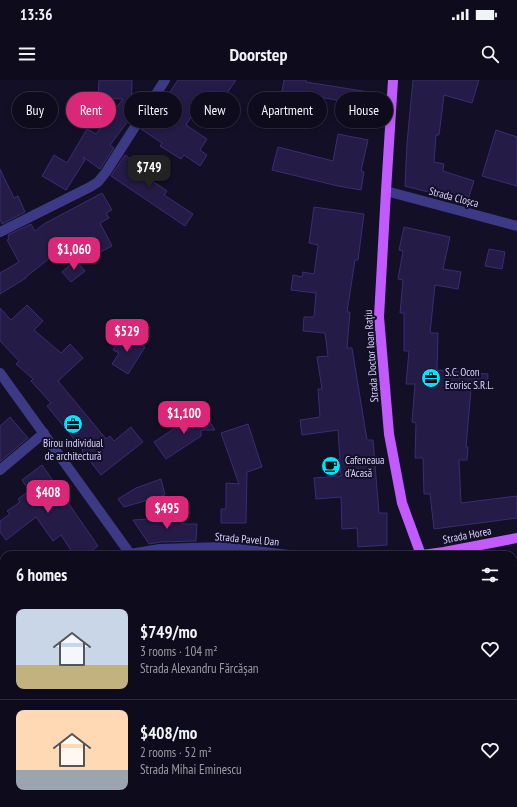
<!DOCTYPE html>
<meta charset="utf-8">
<style>
:root{--surface:#0e0b1c;--page:#171425;--text:#f1f3f6;--muted:#9b9ba3;--line:#2e2b3b;--accent:#db2777}
body{margin:0;font-family:"PT Sans Narrow",sans-serif;background:var(--page);color:var(--text);height:100vh;display:flex;flex-direction:column;font-size:15px;white-space:nowrap}
*{box-sizing:border-box;margin:0}
p{font-size:13px;color:var(--muted)}
.icon{flex:none;width:22px;height:22px;fill:none;stroke:currentColor;stroke-width:2;stroke-linecap:round;stroke-linejoin:round}
.map{position:relative;flex:1;overflow:hidden}
.drawer{position:absolute;left:0px;top:471px;width:517px;height:256px;display:flex;flex-direction:column;background:var(--surface);border-radius:12px 12px 0 0;box-shadow:0 2px 6px #0003,0 0 0 1px var(--line)}
.drawer>*{flex:none}
.banner{position:absolute;left:12px;top:12px;width:493px;height:36px;display:flex;gap:8px}
.price{position:absolute;translate:-50% -34px;padding:0 9px;border-radius:8px;background:var(--accent);color:#fff;font-size:13px;line-height:26px;filter:drop-shadow(0 1px 2px #0008)}
.price::after{content:'';position:absolute;left:50%;top:24px;width:12px;height:9px;margin-left:-6px;background:inherit;clip-path:polygon(0 0,100% 0,50% 100%)}
.price.current{background:#222;color:#fff}
ul{padding:0;list-style:none}
li{display:flex;align-items:center;gap:12px;height:100px;padding:0 16px}
li+li{border-top:1px solid var(--line)}
li span{display:grid;place-items:center;flex:none;width:112px;height:80px;border-radius:8px;color:#555}
li>.icon{margin-inline-start:auto}
span .icon{width:48px;height:48px;fill:#fffc;stroke-width:1}
li b{font-size:17px}
h2{display:flex;justify-content:space-between;align-items:center;height:48px;padding:0 16px;font-size:17px}
.tag{padding:0 14px;border-radius:18px;background:var(--surface);box-shadow:0 2px 6px #0003,0 0 0 1px var(--line);font-size:14px;line-height:36px}
.tag.current{background:var(--accent);color:#fff}
.status{display:flex;justify-content:space-between;align-items:center;height:28px;padding:0 20px;background:var(--surface);direction:ltr}
.status svg{height:11px;fill:currentColor}
header{display:flex;justify-content:space-between;align-items:center;height:52px;padding:0 16px;background:var(--surface);font-size:18px;font-weight:800}
.map>svg:first-child{display:block}
.green{fill:#12302f}
.lines{fill:none;stroke-linecap:round;stroke-linejoin:round}
.stream{stroke:#0c2248;stroke-width:5}
.building{fill:#241b47;stroke:#3b2d73}
.minor{stroke:#3d3a85;stroke-width:10}
.tertiary{stroke:#3d3a85;stroke-width:10}
.primary{stroke:#c25bff;stroke-width:10}
.labels{text-anchor:middle;dominant-baseline:central;stroke-width:4;stroke-linejoin:round;paint-order:stroke}
.street-label{font-size:11px;fill:#d9d4ff;stroke:#130f26}
.poi-label{font-size:11px;fill:#d9d4ff;stroke:#130f26;text-anchor:start}
</style>
<div class="status"><b>13:36</b><svg viewBox="0 0 49 12"><path d="M0 12V9h3v3zM5 12V6h3v6zM10 12V3h3v9zM15 12V0h3v12zM26 1h20v11H26zM47 4h2v5h-2z"/></svg></div>
<header><svg class="icon" aria-label="menu" viewBox="0 0 24 24"><path d="M4 6h16M4 12h16M4 18h16"/></svg>Doorstep<svg class="icon" aria-label="search" viewBox="0 0 24 24"><circle cx="10" cy="10" r="6"/><path d="M15 15l6 6"/></svg></header>
<div class="map">
<svg width="517" height="727" viewBox="0 0 517 727">
<rect width="100%" height="100%" fill="#130f26"/>
<!-- green -->
<path class="green" d="M513,486H517V612L513,603Z"/>
<g class="lines">
<!-- stream -->
<g class="stream">
<path d="M0,703L4,704"/>
<path d="M115,723L139,727"/>
</g>
</g>
<!-- building -->
<g class="building">
<path d="M99,0H132L131,33L135,34L130,42L128,41L110,65L114,68L100,89L83,77L85,80L66,110L42,96L54,75L67,83L87,49L96,54L123,19L98,18Z"/>
<path d="M178,0H236L216,29L202,20L186,45L207,59L200,70L207,75L200,86L184,75L181,79L160,66L162,63L141,49L148,38L152,39Z"/>
<path d="M284,0H306V2L369,12L367,25L282,11Z"/>
<path d="M413,0H479L472,23L444,15L439,55H436L434,82L444,84L443,91L474,101L467,122L405,106L407,63Z"/>
<path d="M496,50L517,57V106L482,96Z"/>
<path d="M338,54L368,60L361,91L364,92L361,110L338,106L272,90L278,67L333,81Z"/>
<path d="M125,75L148,91L145,96L167,111L164,115L193,134L185,146L111,96Z"/>
<path d="M0,89L14,118L18,116L25,132L2,144L0,139Z"/>
<path d="M102,113L112,130L106,133L109,138L100,143L112,166L91,177L82,165L54,182L51,177L26,197V198L0,214V193L19,182L7,160L9,159L8,155L31,144L35,151L44,144Z"/>
<path d="M314,127L364,134L358,180H355L347,232H350L347,268H352L367,360H373L379,433H387V465L358,467L357,448L342,449L341,417L316,419L314,398L341,396L338,350L302,355L300,340L320,337L318,309H322L317,277L328,276L325,253L303,251L304,237H314L316,213L291,210L293,195L302,197L303,192L314,194L318,165L309,163Z"/>
<path d="M404,147L450,157L443,189L461,192L458,209L435,205L430,253H438L437,290L488,294L487,310L471,309L466,367H468L467,380H459L461,423L517,416V438L434,449L430,414H424L423,378H415L416,343L412,342L415,304H406L409,271H404V233H400L403,200L398,199L403,171L399,170Z"/>
<path d="M489,169L505,172L502,189L485,186Z"/>
<path d="M76,180L85,191L71,202L62,192Z"/>
<path d="M27,225L43,241L34,250L61,273L70,264L83,278L58,301L106,359L110,356L114,361L131,347L143,362L101,395L82,371L83,370L47,326L51,323L31,301L33,299L16,284L19,281L0,261V228L11,240Z"/>
<path d="M123,253L145,267L128,294L112,284L119,273L113,270Z"/>
<path d="M202,330L215,350H201V356L166,379L154,362Z"/>
<path d="M10,337L28,358L0,382V346Z"/>
<path d="M248,344L262,387L247,392L246,443H221V429H226V403L239,404L221,353Z"/>
<path d="M42,385L98,466L85,475H74L61,455L53,461L36,437L6,460L0,452V441L10,434L7,431L20,422L18,419L29,411L22,400Z"/>
<path d="M161,399L165,415L124,427L118,419L136,408Z"/>
<path d="M181,437V444H197L196,461L160,462L149,464L133,440Z"/>
</g>
<g class="lines">
<!-- minor -->
<g class="minor">
<path d="M386,111L517,146"/>
<path d="M0,152L90,107L98,102L106,92L165,0"/>
<path d="M0,390L44,353"/>
<path d="M130,474L160,469L221,467L289,475"/>
<path d="M149,727L150,723"/>
<path d="M440,727L442,723"/>
</g>
<!-- tertiary -->
<g class="tertiary">
<path d="M0,293L131,475"/>
<path d="M513,698H517"/>
</g>
<!-- primary -->
<g class="primary">
<path d="M393,0L386,111L379,237L389,354L402,423L421,475"/>
<path d="M422,475L444,472L517,458"/>
<path d="M513,660L517,668"/>
</g>
</g>
<!-- icons -->
<defs>
<g id="office-disc" transform="scale(1)"><circle r="9.5" fill="#00e5ff" stroke="#130f26"/><path d="M-6-3h4V-5.5h4V-3h4V5H-6ZM-1-4.5V-3h2v-1.5ZM-6 0V1H6V0Z" fill="#111"/></g>
<g id="cafe-disc" transform="scale(1)"><circle r="9.5" fill="#00e5ff" stroke="#130f26"/><path d="M-5.5-4.5H6V0H3Q3 3.5 0 3.5H-2.5Q-5.5 3.5-5.5 0ZM3-3.2v2h1.7v-2ZM-6 4.5H4V6H-6Z" fill="#111"/></g>
</defs>
<g fill-rule="evenodd">
<use href="#office-disc" x="431" y="298"/>
<use href="#office-disc" x="73" y="344"/>
<use href="#cafe-disc" x="331" y="386"/>
</g>
<g class="labels">
<!-- street labels -->
<g class="street-label">
<text transform="translate(454 117) rotate(15)">Strada Cloșca</text>
<text transform="translate(371 276) rotate(-94)">Strada Doctor Ioan Rațiu</text>
<text transform="translate(467 455) rotate(-11)">Strada Horea</text>
<text transform="translate(247 459) rotate(5)">Strada Pavel Dan</text>
</g>
<!-- poi labels -->
<g class="poi-label">
<text x="445" y="292">S.C. Ocon<tspan x="445" dy="13">Ecorisc S.R.L.</tspan></text>
<text x="73" y="363" text-anchor="middle">Birou individual<tspan x="73" dy="13">de architectură</tspan></text>
<text x="345" y="380">Cafeneaua<tspan x="345" dy="13">d'Acasă</tspan></text>
</g>
</g>
</svg>
<b class="price current" style="left:149px;top:109px">$749</b>
<b class="price" style="left:74px;top:191px">$1,060</b>
<b class="price" style="left:127px;top:273px">$529</b>
<b class="price" style="left:184px;top:355px">$1,100</b>
<b class="price" style="left:48px;top:434px">$408</b>
<b class="price" style="left:167px;top:450px">$495</b>
<div class="banner">
<a class="tag">Buy</a>
<a class="tag current">Rent</a>
<a class="tag">Filters</a>
<a class="tag">New</a>
<a class="tag">Apartment</a>
<a class="tag">House</a>
</div>
<section class="drawer">
<h2>6 homes<svg class="icon" aria-label="filters" viewBox="0 0 24 24"><path d="M4 7h16M4 17h16"/><circle cx="9" cy="7" r="2"/><circle cx="15" cy="17" r="2"/></svg></h2>
<ul>
<li><span style="background:linear-gradient(#c9d6e8 70%,#c2b280 0)"><svg class="icon" aria-label="home" viewBox="0 0 24 24"><path d="M3 11l9-7 9 7M6 9v11h12V9"/></svg></span><div><b>$749/mo</b><p>3 rooms · 104 m²</p><p>Strada Alexandru Fărcășan</p></div><svg class="icon" aria-label="heart" viewBox="0 0 24 24"><path d="M12 20l-8-8c-3-5 5-10 8-4 3-6 11-1 8 4z"/></svg></li>
<li><span style="background:linear-gradient(#ffd9b3 75%,#9aa5b1 0)"><svg class="icon" aria-label="home" viewBox="0 0 24 24"><path d="M3 11l9-7 9 7M6 9v11h12V9"/></svg></span><div><b>$408/mo</b><p>2 rooms · 52 m²</p><p>Strada Mihai Eminescu</p></div><svg class="icon" aria-label="heart" viewBox="0 0 24 24"><path d="M12 20l-8-8c-3-5 5-10 8-4 3-6 11-1 8 4z"/></svg></li>
</ul>
</section>
</div>
